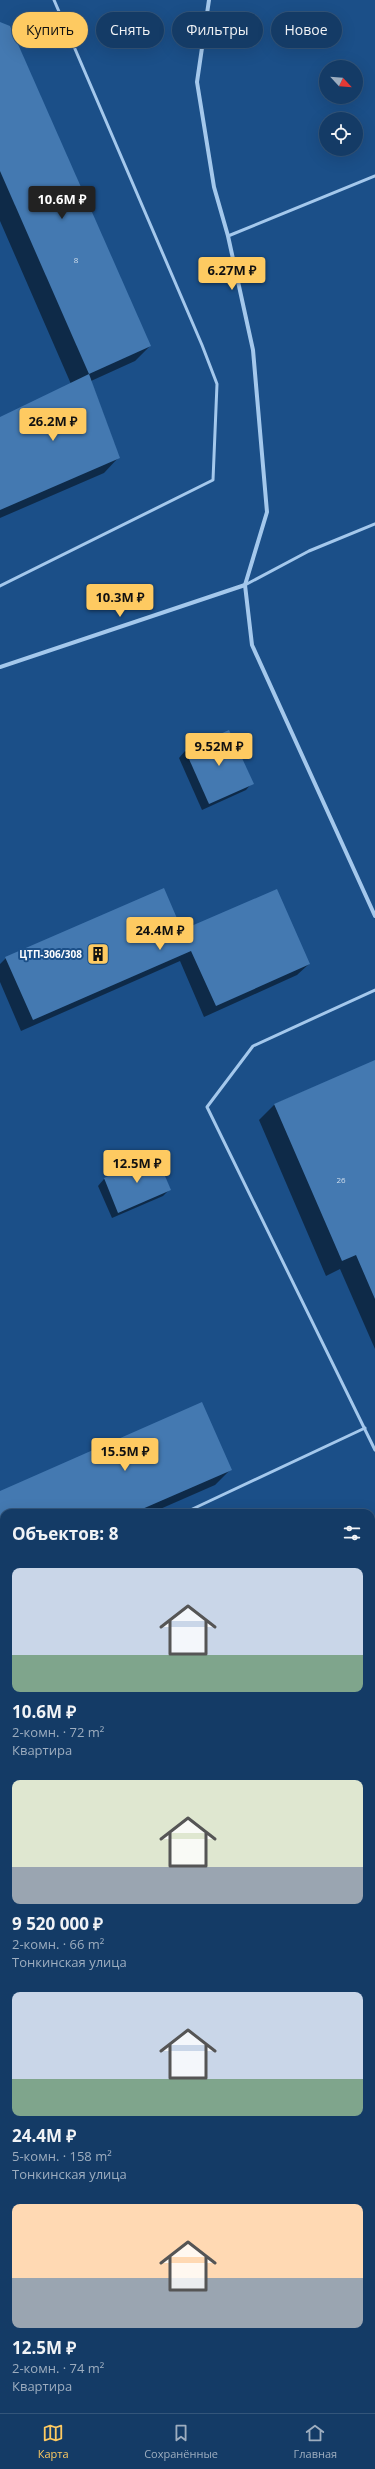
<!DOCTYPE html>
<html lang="ru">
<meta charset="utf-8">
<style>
:root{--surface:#143b66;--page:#1d426c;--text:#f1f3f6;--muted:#9dadbf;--line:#33557a;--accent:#feca61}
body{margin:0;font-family:"Open Sans",sans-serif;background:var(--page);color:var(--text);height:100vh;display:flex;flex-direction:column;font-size:15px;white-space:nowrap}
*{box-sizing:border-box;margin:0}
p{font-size:13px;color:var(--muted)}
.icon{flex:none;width:22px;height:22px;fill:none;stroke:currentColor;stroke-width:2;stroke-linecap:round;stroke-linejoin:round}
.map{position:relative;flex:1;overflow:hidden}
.details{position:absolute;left:0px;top:1509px;width:375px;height:904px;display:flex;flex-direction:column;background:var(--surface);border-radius:12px 12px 0 0;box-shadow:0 4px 16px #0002,0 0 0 1px var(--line)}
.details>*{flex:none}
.hud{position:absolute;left:12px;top:12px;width:351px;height:36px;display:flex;gap:8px}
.needle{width:26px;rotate:116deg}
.fabs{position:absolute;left:319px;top:60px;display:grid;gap:8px}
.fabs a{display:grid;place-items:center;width:44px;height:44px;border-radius:50%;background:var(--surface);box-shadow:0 4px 16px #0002,0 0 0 1px var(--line);font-size:20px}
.price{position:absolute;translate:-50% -34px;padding:0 9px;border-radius:4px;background:var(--accent);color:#111;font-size:13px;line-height:26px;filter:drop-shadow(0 1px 2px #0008)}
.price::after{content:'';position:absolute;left:50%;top:24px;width:12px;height:9px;margin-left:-6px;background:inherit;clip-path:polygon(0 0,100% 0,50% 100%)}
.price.current{background:#222;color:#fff}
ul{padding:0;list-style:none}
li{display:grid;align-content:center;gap:8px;height:212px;padding:0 12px}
li span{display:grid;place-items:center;height:124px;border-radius:8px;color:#555}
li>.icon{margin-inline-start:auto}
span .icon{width:72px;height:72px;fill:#fffc;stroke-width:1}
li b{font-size:17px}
h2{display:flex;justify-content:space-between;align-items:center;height:48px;padding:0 12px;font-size:17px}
.chip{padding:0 14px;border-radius:18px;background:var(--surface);box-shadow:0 4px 16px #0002,0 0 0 1px var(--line);font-size:14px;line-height:36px}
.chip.current{background:var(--accent);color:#111}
.menu{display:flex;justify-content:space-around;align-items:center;height:56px;border-top:1px solid var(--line);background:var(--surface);font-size:11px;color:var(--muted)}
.menu a{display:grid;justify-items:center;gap:2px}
.menu .current{color:var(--accent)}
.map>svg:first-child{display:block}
.shadow{fill:#0007}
.building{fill:#4479b1}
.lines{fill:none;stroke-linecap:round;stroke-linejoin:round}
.service{stroke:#a4c8ec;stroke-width:3}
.minor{stroke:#a4c8ec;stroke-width:4}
.labels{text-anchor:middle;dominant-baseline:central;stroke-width:4;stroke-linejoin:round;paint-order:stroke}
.number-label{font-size:8px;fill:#d0deec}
.poi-label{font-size:10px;font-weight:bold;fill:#fff;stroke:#1b4f88;text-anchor:end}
</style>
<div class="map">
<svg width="375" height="2413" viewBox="0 0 375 2413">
<rect width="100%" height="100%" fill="#1b4f88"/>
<!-- shadow -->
<g class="shadow">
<path d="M0,23L150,346L135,361L91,381L119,457L104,473L0,518V418L71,384L0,221Z"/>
<path d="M229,732L252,783L246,790L202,810L179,758L185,751Z"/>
<path d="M182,931L309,964L297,975L204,1017L180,961L21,1031L0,982V964L6,958Z"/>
<path d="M375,1061V1349L340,1269L326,1276L259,1120L275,1104Z"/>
<path d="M156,1157L170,1189L163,1196L112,1218L98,1186L104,1179Z"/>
<path d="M230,1470L215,1485L151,1513H4V1578L0,1579V1493Z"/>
<path d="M375,1741V1828L371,1830V1743Z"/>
<path d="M4,1953V1989L0,1991V1954Z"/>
<path d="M4,2165V2250L0,2252V2167Z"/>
<path d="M375,2363V2413H324L322,2409H371V2365Z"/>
</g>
<!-- building -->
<g class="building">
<path d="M0,22L10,26L151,346L89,374L0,171Z"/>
<path d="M89,374L120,458L0,510V417Z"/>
<path d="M229,730L254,784L209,804L185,750Z"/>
<path d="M164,888L182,930L277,889L310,964L216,1006L191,951L33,1020L5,957Z"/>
<path d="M375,1060V1299L356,1255L342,1261L274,1104Z"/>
<path d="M156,1155L171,1190L118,1213L104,1178Z"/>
<path d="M202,1402L232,1470L133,1513H4V1570L0,1572V1491Z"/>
<path d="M375,1740V1820L371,1822V1742Z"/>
<path d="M4,1952V1980L0,1971V1953Z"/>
<path d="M4,2164V2243L0,2245V2166Z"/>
<path d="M375,2362V2413H344L342,2409H371V2364Z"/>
<path d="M271,2409H285L286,2412L293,2409H312L313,2413H261Z"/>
</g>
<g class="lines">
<!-- service -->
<g class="service">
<path d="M228,236L375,176"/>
<path d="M245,585L309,551L375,524"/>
<path d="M0,586L213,480L217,384L202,345L54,0"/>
<path d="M375,990L253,1046L207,1107L375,1450"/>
<path d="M184,1513L365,1428"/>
<path d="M0,1599L4,1597"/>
<path d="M371,1681L375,1679"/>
<path d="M371,1865L375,1864"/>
<path d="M0,2105L4,2104"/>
<path d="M129,2413L139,2409"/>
</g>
<!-- minor -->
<g class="minor">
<path d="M209,0L197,82L214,187L228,236L253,350L267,512L245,585L252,645L375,916"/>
<path d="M0,667L245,585"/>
<path d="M371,2154L375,2152"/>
<path d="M0,2312L4,2310"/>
</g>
</g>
<!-- icons -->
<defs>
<g id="building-square" transform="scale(1.15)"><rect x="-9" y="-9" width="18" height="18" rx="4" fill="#feca61" stroke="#1b4f88"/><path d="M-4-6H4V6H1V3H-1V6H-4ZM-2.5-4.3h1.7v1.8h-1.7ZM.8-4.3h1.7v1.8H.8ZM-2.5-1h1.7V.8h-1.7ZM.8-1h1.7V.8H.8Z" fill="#111"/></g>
</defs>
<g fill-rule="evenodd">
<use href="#building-square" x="98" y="954"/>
</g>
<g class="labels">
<!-- number labels -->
<g class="number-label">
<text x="76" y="259">8</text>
<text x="341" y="1179">26</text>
</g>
<!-- poi labels -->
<g class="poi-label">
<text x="82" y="954">ЦТП-306/308</text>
</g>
</g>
</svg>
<div class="fabs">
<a><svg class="needle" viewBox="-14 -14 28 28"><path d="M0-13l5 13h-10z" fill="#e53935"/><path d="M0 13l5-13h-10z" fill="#9dadbf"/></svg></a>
<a><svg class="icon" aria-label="locate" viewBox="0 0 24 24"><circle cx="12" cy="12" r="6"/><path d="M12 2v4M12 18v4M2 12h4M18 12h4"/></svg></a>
</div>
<b class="price current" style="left:62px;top:220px">10.6M ₽</b>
<b class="price" style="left:232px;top:291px">6.27M ₽</b>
<b class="price" style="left:53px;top:442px">26.2M ₽</b>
<b class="price" style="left:120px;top:618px">10.3M ₽</b>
<b class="price" style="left:219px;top:767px">9.52M ₽</b>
<b class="price" style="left:160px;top:951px">24.4M ₽</b>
<b class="price" style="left:137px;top:1184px">12.5M ₽</b>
<b class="price" style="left:125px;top:1472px">15.5M ₽</b>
<div class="hud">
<a class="chip current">Купить</a>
<a class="chip">Снять</a>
<a class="chip">Фильтры</a>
<a class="chip">Новое</a>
</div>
<section class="details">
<h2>Объектов: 8<svg class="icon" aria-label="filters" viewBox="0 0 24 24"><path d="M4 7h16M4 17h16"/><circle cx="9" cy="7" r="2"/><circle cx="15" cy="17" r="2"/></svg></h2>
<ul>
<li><span style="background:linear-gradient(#c9d6e8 70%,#7fa58c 0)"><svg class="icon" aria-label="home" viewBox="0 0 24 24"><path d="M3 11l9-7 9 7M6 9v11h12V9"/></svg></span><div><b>10.6M ₽</b><p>2-комн. · 72 m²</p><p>Квартира</p></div></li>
<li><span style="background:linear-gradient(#dfe7d0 70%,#9aa5b1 0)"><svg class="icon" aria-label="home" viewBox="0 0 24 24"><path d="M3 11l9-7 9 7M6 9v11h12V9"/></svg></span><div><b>9 520 000 ₽</b><p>2-комн. · 66 m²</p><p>Тонкинская улица</p></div></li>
<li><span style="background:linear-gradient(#c9d6e8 70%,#7fa58c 0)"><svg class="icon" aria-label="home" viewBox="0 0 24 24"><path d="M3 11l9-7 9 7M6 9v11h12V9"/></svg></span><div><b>24.4M ₽</b><p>5-комн. · 158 m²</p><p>Тонкинская улица</p></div></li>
<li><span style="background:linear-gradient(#ffd9b3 60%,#9aa5b1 0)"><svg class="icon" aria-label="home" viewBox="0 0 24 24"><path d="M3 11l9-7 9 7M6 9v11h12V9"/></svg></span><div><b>12.5M ₽</b><p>2-комн. · 74 m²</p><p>Квартира</p></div></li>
</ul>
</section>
</div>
<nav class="menu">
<a class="current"><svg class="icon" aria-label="map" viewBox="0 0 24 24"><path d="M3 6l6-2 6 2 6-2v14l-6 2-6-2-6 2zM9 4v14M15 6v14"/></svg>Карта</a>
<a><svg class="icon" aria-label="saved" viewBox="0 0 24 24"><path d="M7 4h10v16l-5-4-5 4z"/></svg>Сохранённые</a>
<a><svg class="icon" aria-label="home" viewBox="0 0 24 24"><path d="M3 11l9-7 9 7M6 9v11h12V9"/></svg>Главная</a>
</nav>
